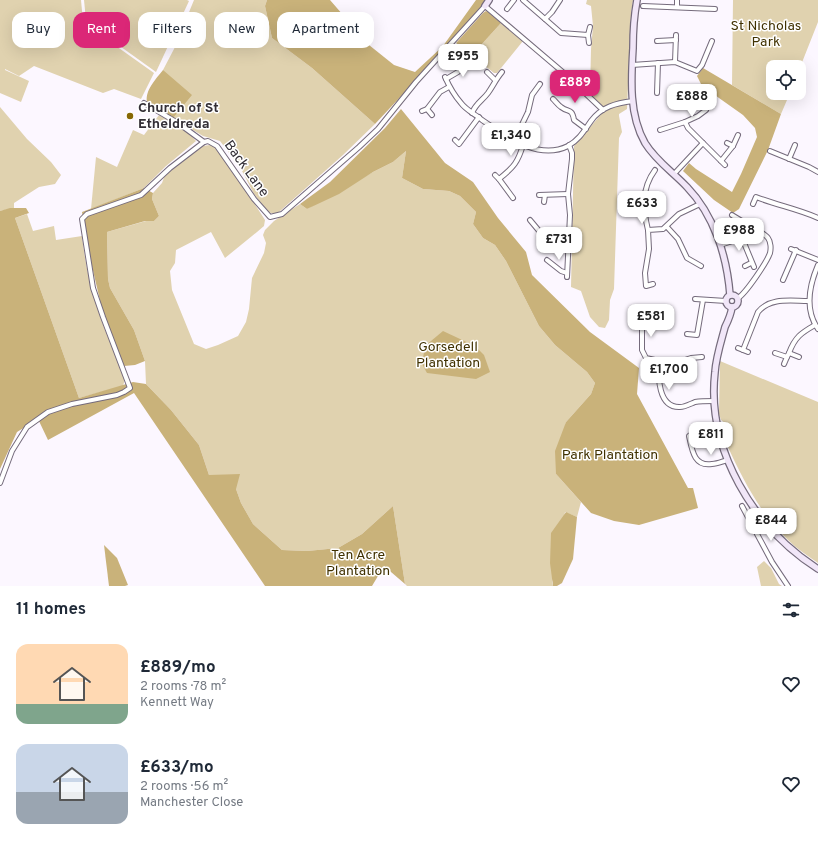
<!DOCTYPE html>
<meta charset="utf-8">
<style>
:root{--surface:#fff;--page:#f2f2f3;--text:#1f2937;--muted:#747a83;--accent:#db2777}
body{margin:0;font-family:Overpass,sans-serif;background:var(--page);color:var(--text);height:100vh;display:flex;flex-direction:column;font-size:15px;white-space:nowrap}
*{box-sizing:border-box;margin:0}
p{font-size:13px;color:var(--muted)}
.icon{flex:none;width:22px;height:22px;fill:none;stroke:currentColor;stroke-width:2;stroke-linecap:round;stroke-linejoin:round}
.map{position:relative;height:586px;overflow:hidden}
.panel{display:flex;flex-direction:column;background:var(--surface);flex:1}
.panel>*{flex:none}
.hud{position:absolute;left:12px;top:12px;width:400px;height:36px;display:flex;gap:8px}
.tools{position:absolute;left:766px;top:60px;display:grid;gap:8px}
.tools a{display:grid;place-items:center;width:40px;height:40px;border-radius:8px;background:var(--surface);box-shadow:0 4px 16px #0002;font-size:20px}
.price{position:absolute;translate:-50% -34px;padding:0 9px;border-radius:8px;background:#fff;color:#222;font-size:13px;line-height:26px;filter:drop-shadow(0 1px 2px #0008)}
.price::after{content:'';position:absolute;left:50%;top:24px;width:12px;height:9px;margin-left:-6px;background:inherit;clip-path:polygon(0 0,100% 0,50% 100%)}
.price.on{background:var(--accent);color:#fff}
ul{padding:0;list-style:none}
li{display:flex;align-items:center;gap:12px;height:100px;padding:0 16px}
li span{display:grid;place-items:center;flex:none;width:112px;height:80px;border-radius:12px;color:#555}
li>.icon{margin-inline-start:auto}
span .icon{width:48px;height:48px;fill:#fffc;stroke-width:1}
li b{font-size:17px}
h2{display:flex;justify-content:space-between;align-items:center;height:48px;padding:0 16px;font-size:17px}
.tag{padding:0 14px;border-radius:12px;background:var(--surface);box-shadow:0 4px 16px #0002;font-size:14px;line-height:36px}
.tag.on{background:var(--accent);color:#fff}
.map>svg:first-child{display:block}
.green{fill:#e0d2af}
.forest{fill:#c9b27a}
.lines{fill:none;stroke-linecap:round;stroke-linejoin:round}
.street-casing{stroke:#756b7c;stroke-width:6}
.secondary-casing{stroke:#756b7c;stroke-width:8}
.street{stroke:#fff;stroke-width:4}
.secondary{stroke:#f1e6f8;stroke-width:5.5}
.poi-dot{fill:#876804;stroke:#fff;stroke-width:1.5}
.labels{text-anchor:middle;dominant-baseline:central;stroke-width:3;stroke-linejoin:round;paint-order:stroke}
.park-label{font-size:14px;fill:#403100;stroke:#fff}
.poi-label{font-size:14px;font-weight:bold;fill:#332f36;stroke:#fff;text-anchor:start}
.street-label{font-size:14px;fill:#332f36;stroke:#fff}
</style>
<div class="map">
<svg width="818" height="586" viewBox="0 0 818 586">
<rect width="100%" height="100%" fill="#fcf7ff"/>
<!-- green -->
<g class="green">
<path d="M0,0H81L84,32L109,41L154,73L141,99L114,89L103,93L34,66L19,76L5,69V70L29,81L21,102L0,93Z"/>
<path d="M84,0H187L189,1L156,72L110,39L87,30Z"/>
<path d="M194,0H267L265,6L272,38L312,68L375,124L343,155L279,212L275,214L268,212L254,194L240,167L220,141L203,136L173,118L163,70L174,49Z"/>
<path d="M587,0H633L631,13L627,109L619,114V116L622,132L619,138L614,289L610,300L609,320L605,328L599,327L590,317L581,291L571,287L574,146L603,112L596,106L590,93L591,49L593,26L591,6L586,4Z"/>
<path d="M733,0H818V22L799,70V67H773V93H790L781,114L732,85Z"/>
<path d="M501,23L523,41L497,73H494L485,66L483,61L472,55Z"/>
<path d="M0,107L27,139L51,162L61,175L55,184L39,187L14,203V208L0,211Z"/>
<path d="M159,115L188,132L196,141L166,166L144,188L91,209L96,157L117,167L133,130L144,135Z"/>
<path d="M210,145L215,146L219,149L265,220L264,226L257,232L225,258L211,232L176,250L175,263L170,271L172,290L194,344L206,349L218,345L238,336L246,322L249,309L252,278L264,253L266,243L263,235L265,230L274,221L300,204L307,209L373,172L393,162L406,151L402,178L423,189L449,191L460,196L476,212L473,224L483,238L495,245L506,261L539,326L555,345L587,372L595,383L591,394L566,422L556,474L581,502L577,517L565,512L552,582L553,586H407L405,584L393,506L362,534L338,548L307,551L282,550L253,524L241,503L236,489L209,475L199,445L171,410L146,384L145,361L134,330L110,288L108,279L107,232L146,221H154L159,216L152,199L153,193L162,183L165,175L203,146Z"/>
<path d="M27,214L33,231L54,226L56,240L82,236C85,262 90,288 99,313C106,335 117,357 125,379L123,386L79,398L15,218Z"/>
<path d="M720,361L818,402V563C808,556 797,549 788,540C760,513 743,480 727,445L729,443L725,423L721,420L719,414Z"/>
<path d="M764,561L771,568L779,584L782,586H761L757,567Z"/>
</g>
<!-- forest -->
<g class="forest">
<path d="M267,0H330L369,45L394,65L415,72L443,46L476,0H487L462,31L375,124L312,68L272,38L265,6Z"/>
<path d="M486,11L488,12L501,23L472,55L456,43L483,13Z"/>
<path d="M703,68L781,114L768,150L739,209L733,213L714,200L683,171L689,163L696,169L732,192L741,174L757,137L755,128L743,115L719,98L701,84L697,76Z"/>
<path d="M163,70L192,95L173,118L147,102C145,90 156,79 163,70Z"/>
<path d="M401,109L445,163L473,182L498,218L526,252L532,275L590,332L639,368L637,394L688,488H693L698,508L639,525L614,521L591,513L556,474L555,451L566,422L591,394L595,383L587,372L555,345L539,326L506,261L495,245L483,238L473,224L476,212L460,196L449,191L423,189L402,178L406,151L393,162L373,172L339,194L307,209L300,204L330,182L385,128Z"/>
<path d="M144,188L153,193L152,199L159,216L154,221H145L107,232L108,279L110,288L134,330L145,361L135,365L124,366L102,309L87,245L82,212Z"/>
<path d="M10,208H26L29,213L15,218L79,398L133,382L146,384L171,410L199,445L209,475L240,474L236,489L241,503L253,524L282,550L307,551L338,548L362,534L393,506L405,584L384,566L372,586H265L134,393L48,440L38,419L17,432L0,469V211Z"/>
<path d="M443,331L475,346L484,355L490,372L476,379L427,373L422,364L425,346Z"/>
<path d="M566,512L577,517L573,559L562,583L557,586H553L550,563L551,533Z"/>
<path d="M104,545L117,558L128,585L125,586H109Z"/>
</g>
<g class="lines">
<!-- street casing -->
<g class="street-casing">
<g id="street">
<path d="M523,0L545,19L552,12L560,0"/>
<path d="M677,0V7"/>
<path d="M643,6L715,9"/>
<path d="M507,9L514,0"/>
<path d="M545,19L561,33L588,35L590,27"/>
<path d="M588,35L589,43"/>
<path d="M657,41L676,40"/>
<path d="M675,62L676,35"/>
<path d="M632,65L675,62L697,71L702,65L712,41"/>
<path d="M487,72L495,80"/>
<path d="M445,77C449,86 454,95 461,103C466,110 475,114 482,120C506,136 538,161 568,146C579,140 584,131 591,121C601,107 616,103 633,101"/>
<path d="M446,79L458,72L466,60"/>
<path d="M657,93L658,63"/>
<path d="M553,99C556,102 558,105 561,107C569,113 572,108 574,120L586,129"/>
<path d="M144,103L178,123L204,142"/>
<path d="M427,109L432,115"/>
<path d="M422,111L427,109L440,92L449,87"/>
<path d="M472,113C476,103 482,101 488,93C493,86 496,79 502,72"/>
<path d="M685,122L698,116L706,110"/>
<path d="M660,130L685,122L688,128L703,143"/>
<path d="M455,140L459,144L479,117"/>
<path d="M514,141L528,112L532,95L540,84"/>
<path d="M727,143L733,146"/>
<path d="M770,151L809,167L818,172"/>
<path d="M789,159L795,145"/>
<path d="M721,161L733,146L738,135"/>
<path d="M674,174L703,143L725,165"/>
<path d="M495,175L499,179C514,167 518,162 523,145"/>
<path d="M499,179L513,198"/>
<path d="M539,195L568,194"/>
<path d="M544,202L545,195"/>
<path d="M753,204L756,197C776,205 798,209 818,218"/>
<path d="M732,215C740,221 763,231 768,238C771,242 771,249 770,253C767,262 746,293 738,298"/>
<path d="M530,220L545,238L569,239"/>
<path d="M667,227L678,239L687,258L701,266"/>
<path d="M648,230C643,209 641,189 655,170"/>
<path d="M720,245L742,238L754,267"/>
<path d="M544,246L545,238"/>
<path d="M791,249L818,260"/>
<path d="M547,260L561,271L567,273"/>
<path d="M818,265C809,286 804,309 818,329"/>
<path d="M745,266L751,263"/>
<path d="M567,277L570,215L568,194L572,159V153L569,145"/>
<path d="M783,280L796,250"/>
<path d="M653,284L646,286L645,273L649,249L648,230L663,229L679,214L700,204"/>
<path d="M695,299L726,301"/>
<path d="M642,322V350L646,358L659,361C658,377 658,408 680,407C685,407 690,404 695,402C701,401 708,401 714,401"/>
<path d="M687,334L697,335L703,300"/>
<path d="M738,348L748,352"/>
<path d="M743,350L758,312C770,297 791,301 808,301"/>
<path d="M775,353L787,357L789,353L799,357"/>
<path d="M789,353C795,337 801,333 815,325"/>
<path d="M659,361L679,362L691,358L702,357"/>
<path d="M784,364L787,357"/>
<path d="M695,432L689,436C692,450 694,467 712,464C718,464 723,461 728,460"/>
<path d="M0,483L12,451L27,427L48,412L72,404L117,395L124,392L130,388L103,317L93,288L82,219L87,214L141,195L170,168L204,142L208,141L217,146L254,199L270,217L282,214L359,147L378,129L416,82L485,6L565,74L603,110"/>
<path d="M742,506L772,562L788,586"/>
</g>
</g>
<!-- secondary casing -->
<g class="secondary-casing">
<g id="secondary">
<path d="M637,0C634,16 633,32 633,48C631,80 629,115 645,143C656,161 673,172 687,187C714,215 727,256 730,295"/>
<path d="M485,6L489,0"/>
<circle cx="732" cy="301" r="6"/>
<path d="M732,307C731,314 728,321 725,327C721,342 716,357 715,372C706,450 754,528 818,569"/>
</g>
</g>
<!-- street -->
<use href="#street" class="street"/>
<!-- secondary -->
<use href="#secondary" class="secondary"/>
</g>
<!-- markers -->
<circle class="poi-dot" cx="130" cy="116" r="4"/>
<g class="labels">
<!-- park labels -->
<g class="park-label">
<text x="766" y="26">St Nicholas<tspan x="766" dy="16">Park</tspan></text>
<text x="448" y="347">Gorsedell<tspan x="448" dy="16">Plantation</tspan></text>
<text x="610" y="455">Park Plantation</text>
<text x="358" y="555">Ten Acre<tspan x="358" dy="16">Plantation</tspan></text>
</g>
<!-- poi labels -->
<g class="poi-label">
<text x="138" y="108">Church of St<tspan x="138" dy="16">Etheldreda</tspan></text>
</g>
<!-- street labels -->
<g class="street-label">
<text transform="translate(246 169) rotate(54)">Back Lane</text>
</g>
</g>
</svg>
<div class="tools">
<a><svg class="icon" aria-label="locate" viewBox="0 0 24 24"><circle cx="12" cy="12" r="6"/><path d="M12 2v4M12 18v4M2 12h4M18 12h4"/></svg></a>
</div>
<b class="price" style="left:463px;top:78px">£955</b>
<b class="price on" style="left:575px;top:104px">£889</b>
<b class="price" style="left:692px;top:118px">£888</b>
<b class="price" style="left:511px;top:157px">£1,340</b>
<b class="price" style="left:642px;top:225px">£633</b>
<b class="price" style="left:739px;top:252px">£988</b>
<b class="price" style="left:559px;top:261px">£731</b>
<b class="price" style="left:651px;top:338px">£581</b>
<b class="price" style="left:669px;top:391px">£1,700</b>
<b class="price" style="left:711px;top:456px">£811</b>
<b class="price" style="left:771px;top:542px">£844</b>
<div class="hud">
<a class="tag">Buy</a>
<a class="tag on">Rent</a>
<a class="tag">Filters</a>
<a class="tag">New</a>
<a class="tag">Apartment</a>
</div>
</div>
<section class="panel">
<h2>11 homes<svg class="icon" aria-label="filters" viewBox="0 0 24 24"><path d="M4 7h16M4 17h16"/><circle cx="9" cy="7" r="2"/><circle cx="15" cy="17" r="2"/></svg></h2>
<ul>
<li><span style="background:linear-gradient(#ffd9b3 75%,#7fa58c 0)"><svg class="icon" aria-label="home" viewBox="0 0 24 24"><path d="M3 11l9-7 9 7M6 9v11h12V9"/></svg></span><div><b>£889/mo</b><p>2 rooms · 78 m²</p><p>Kennett Way</p></div><svg class="icon" aria-label="heart" viewBox="0 0 24 24"><path d="M12 20l-8-8c-3-5 5-10 8-4 3-6 11-1 8 4z"/></svg></li>
<li><span style="background:linear-gradient(#c9d6e8 60%,#9aa5b1 0)"><svg class="icon" aria-label="home" viewBox="0 0 24 24"><path d="M3 11l9-7 9 7M6 9v11h12V9"/></svg></span><div><b>£633/mo</b><p>2 rooms · 56 m²</p><p>Manchester Close</p></div><svg class="icon" aria-label="heart" viewBox="0 0 24 24"><path d="M12 20l-8-8c-3-5 5-10 8-4 3-6 11-1 8 4z"/></svg></li>
</ul>
</section>
